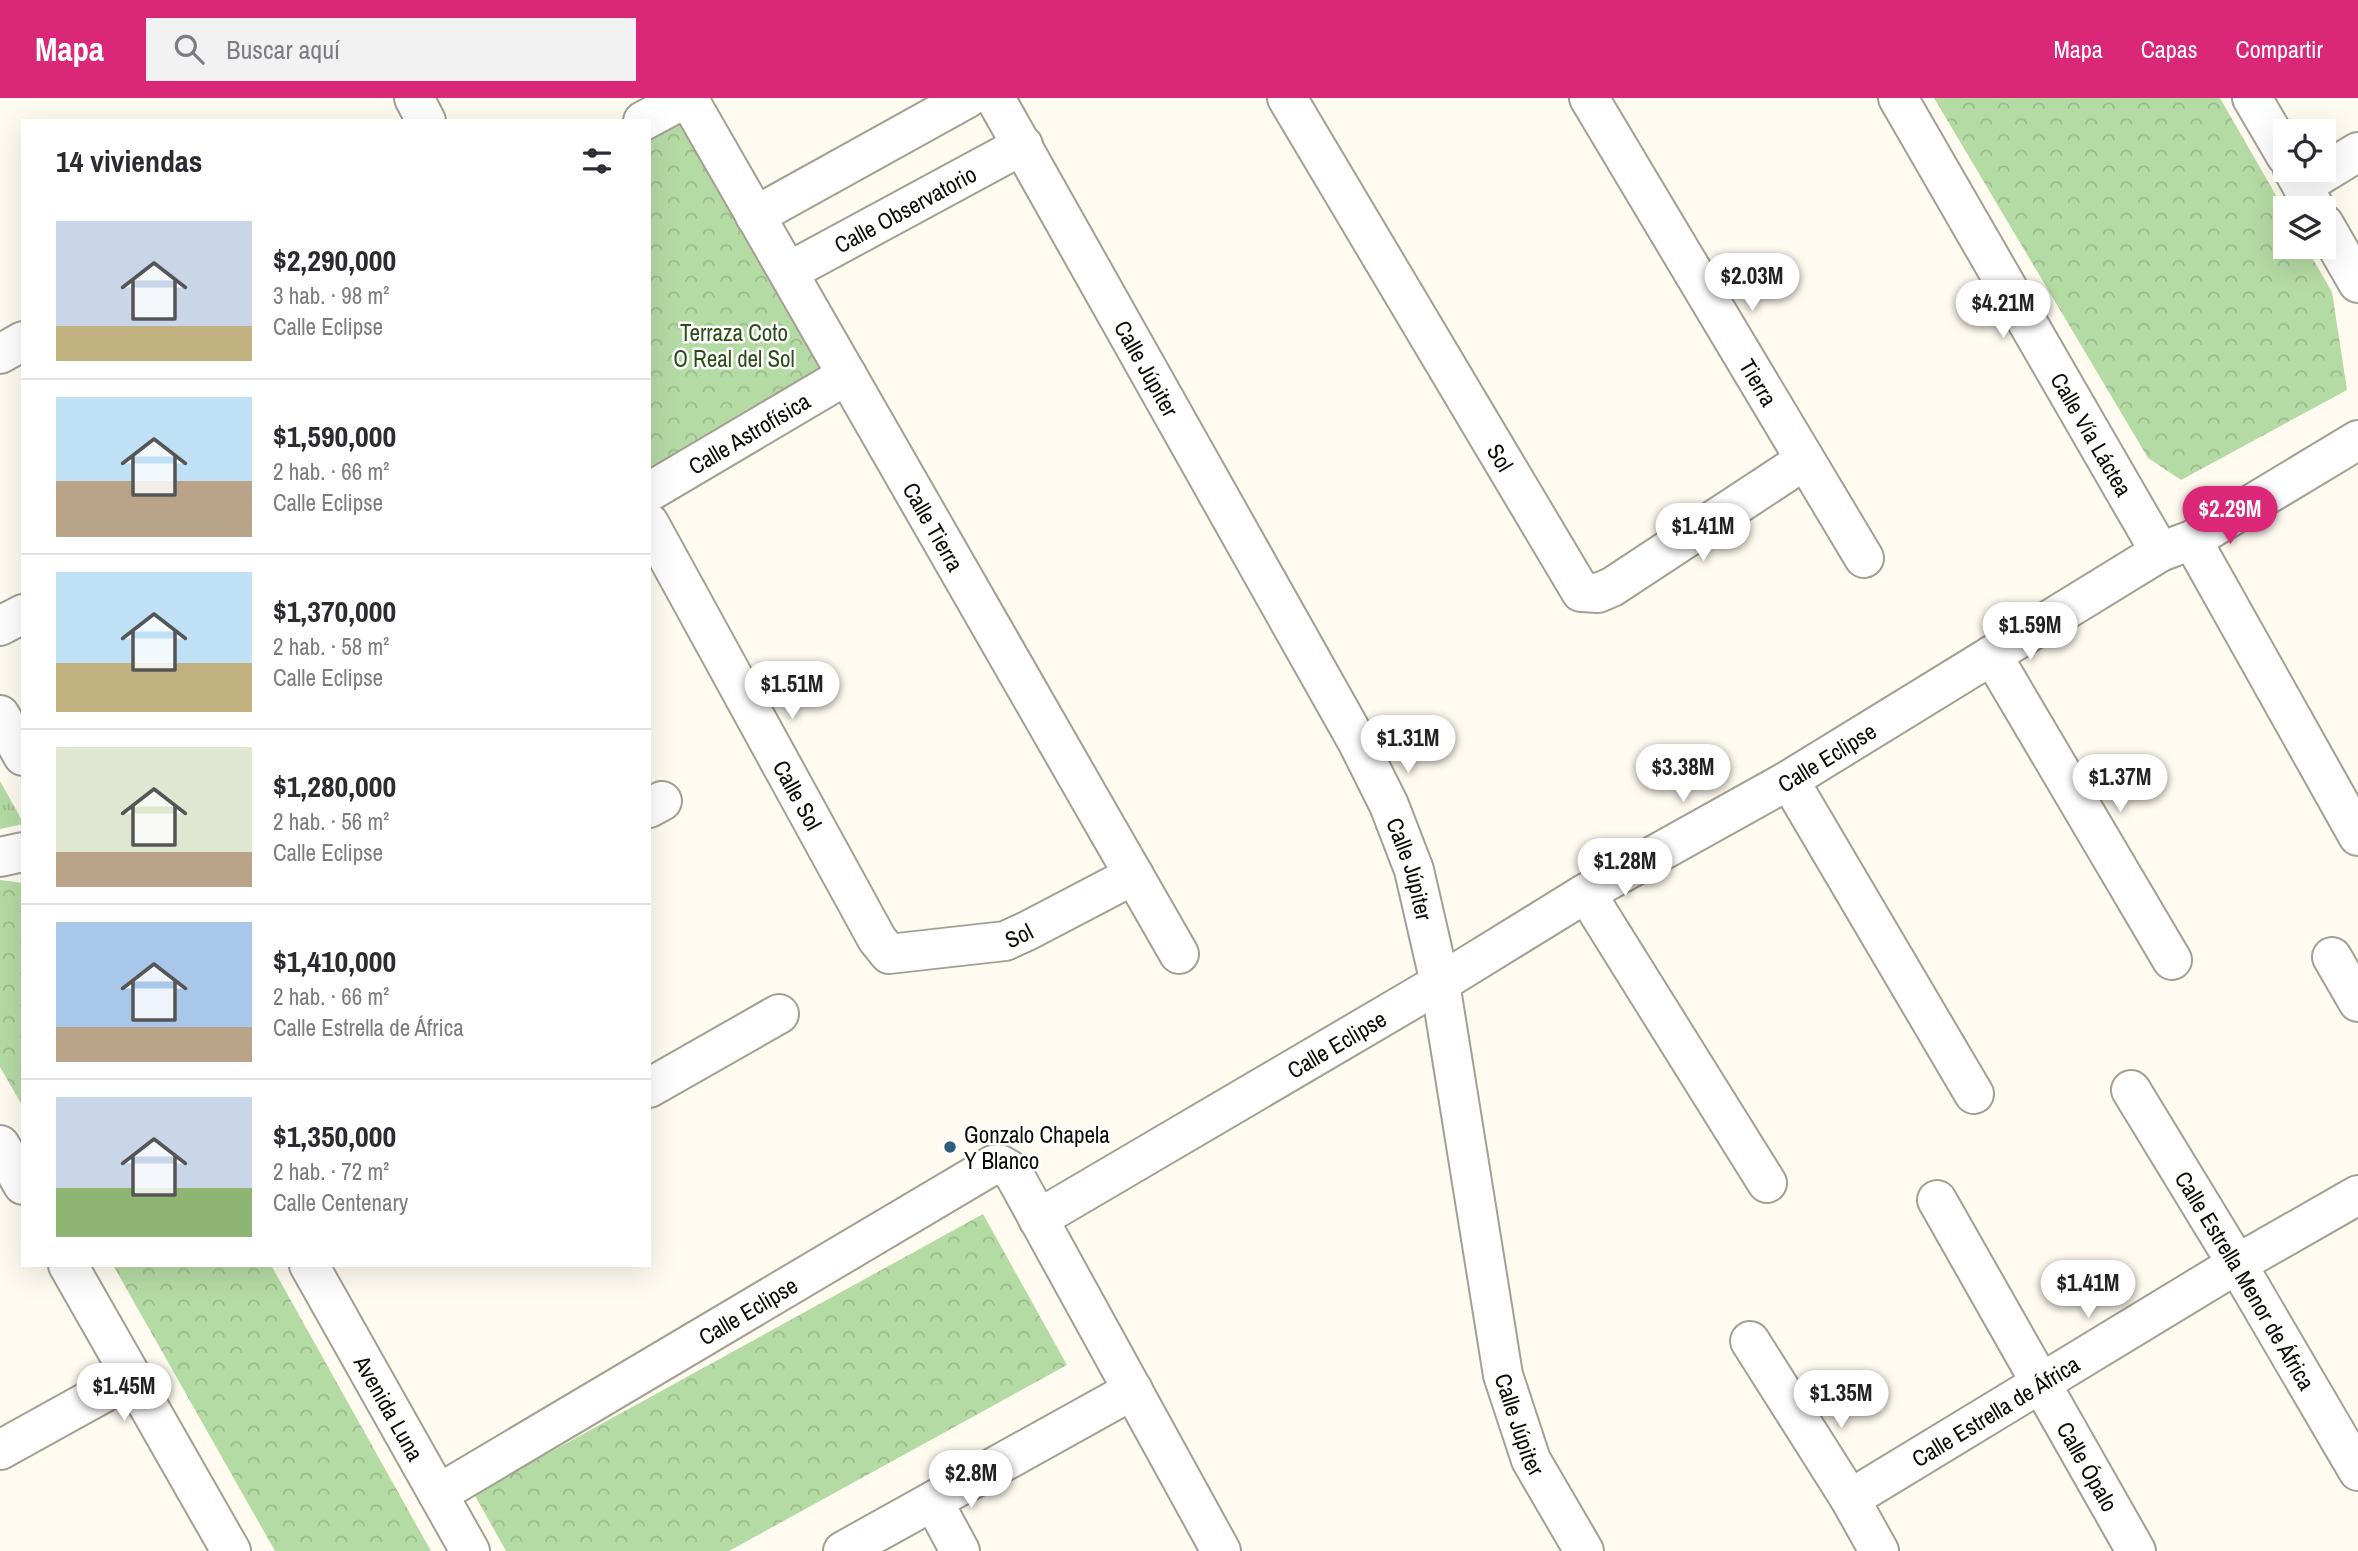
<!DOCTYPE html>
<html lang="es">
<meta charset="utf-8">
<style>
:root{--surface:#fff;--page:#f2f2f3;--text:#2b2b33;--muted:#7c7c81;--line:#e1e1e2;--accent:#db2777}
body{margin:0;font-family:"Archivo Narrow",sans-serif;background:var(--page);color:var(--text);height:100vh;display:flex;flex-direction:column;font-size:26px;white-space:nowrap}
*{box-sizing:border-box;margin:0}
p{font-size:23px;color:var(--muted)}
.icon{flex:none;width:38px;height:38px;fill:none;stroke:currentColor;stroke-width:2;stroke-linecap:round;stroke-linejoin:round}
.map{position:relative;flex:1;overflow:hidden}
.sheet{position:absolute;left:21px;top:21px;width:630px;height:1148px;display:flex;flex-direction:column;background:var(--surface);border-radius:0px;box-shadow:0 7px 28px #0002}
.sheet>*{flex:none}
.controls{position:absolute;left:2273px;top:21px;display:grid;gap:14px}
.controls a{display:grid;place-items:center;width:63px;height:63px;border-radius:0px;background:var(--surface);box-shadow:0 7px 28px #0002;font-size:35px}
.price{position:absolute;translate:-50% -60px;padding:0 16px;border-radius:24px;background:#fff;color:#222;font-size:23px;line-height:46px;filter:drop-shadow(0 2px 4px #0008)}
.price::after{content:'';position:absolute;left:50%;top:42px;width:21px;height:16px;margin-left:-10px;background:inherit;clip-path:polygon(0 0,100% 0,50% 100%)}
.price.on{background:var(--accent);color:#fff}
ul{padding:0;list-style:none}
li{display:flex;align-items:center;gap:21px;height:175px;padding:0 35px}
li+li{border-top:2px solid var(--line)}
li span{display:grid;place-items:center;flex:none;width:196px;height:140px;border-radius:0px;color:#555}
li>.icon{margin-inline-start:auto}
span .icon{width:84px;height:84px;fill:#fffc;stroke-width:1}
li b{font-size:30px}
h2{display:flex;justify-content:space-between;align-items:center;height:84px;padding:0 35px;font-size:30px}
header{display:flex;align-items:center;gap:42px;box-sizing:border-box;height:98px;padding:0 35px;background:var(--accent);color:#fff}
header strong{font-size:33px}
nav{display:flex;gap:38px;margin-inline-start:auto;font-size:24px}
.search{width:490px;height:63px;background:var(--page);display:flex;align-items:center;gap:18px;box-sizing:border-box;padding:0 24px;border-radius:0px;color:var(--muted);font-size:26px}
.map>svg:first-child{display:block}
.grass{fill:url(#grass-tufts)}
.park{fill:url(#park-crowns)}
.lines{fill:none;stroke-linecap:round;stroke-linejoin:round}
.minor-casing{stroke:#a39f92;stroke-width:42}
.tertiary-casing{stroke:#a39f92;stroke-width:42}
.minor{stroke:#fff;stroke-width:38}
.tertiary{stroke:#fff;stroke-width:38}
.poi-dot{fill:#2d5d7b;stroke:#fff;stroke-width:2.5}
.labels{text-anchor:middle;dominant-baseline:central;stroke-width:5;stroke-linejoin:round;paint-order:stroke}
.street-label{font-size:23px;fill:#0d0c07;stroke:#fff}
.park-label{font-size:23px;fill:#2b4d18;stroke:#fff}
.poi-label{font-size:23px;fill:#0d0c07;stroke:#fff;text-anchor:start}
</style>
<header>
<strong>Mapa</strong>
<div class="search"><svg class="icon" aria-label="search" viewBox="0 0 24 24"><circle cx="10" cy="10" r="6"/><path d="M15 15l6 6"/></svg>Buscar aquí</div>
<nav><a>Mapa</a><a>Capas</a><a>Compartir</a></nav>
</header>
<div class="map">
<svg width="2358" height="1453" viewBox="0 0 2358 1453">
<defs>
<pattern id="grass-tufts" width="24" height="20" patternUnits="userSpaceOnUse" patternTransform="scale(1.75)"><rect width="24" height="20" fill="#b5dba4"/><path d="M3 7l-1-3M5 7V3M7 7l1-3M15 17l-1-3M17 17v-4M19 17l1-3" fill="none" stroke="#9abb8c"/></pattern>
<pattern id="park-crowns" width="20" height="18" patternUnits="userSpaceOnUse" patternTransform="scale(1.75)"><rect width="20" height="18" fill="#b5dba4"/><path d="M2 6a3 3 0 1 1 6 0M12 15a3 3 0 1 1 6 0" fill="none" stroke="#9abb8c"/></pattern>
</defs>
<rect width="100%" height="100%" fill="#fffbf0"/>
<!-- grass -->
<path class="grass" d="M0,683L23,724V726L0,731Z"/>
<!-- park -->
<g class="park">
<path d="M686,0L847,277L649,394V23Z"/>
<path d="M1934,0H2220L2285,113L2286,149H2306L2332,194L2347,292L2181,382L2148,360Z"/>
<path d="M0,782L23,785V1009L0,969Z"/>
<path d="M983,1116L1067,1267L729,1453H506L474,1396Z"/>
<path d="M113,1167H271L431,1453H275Z"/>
</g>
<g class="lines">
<!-- minor casing -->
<g class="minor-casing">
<g id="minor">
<path d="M414,0L426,23"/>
<path id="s1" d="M688,0L1179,856"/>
<path id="s2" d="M1287,0L1581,494L1598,495L1612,489L1805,362"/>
<path id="s3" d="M1589,0L1864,460"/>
<path d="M643,23L686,0"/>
<path d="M2302,88L2358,54"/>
<path d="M755,118L968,0"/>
<path id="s4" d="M788,174L1023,47"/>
<path d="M0,256L23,243"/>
<path id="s5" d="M649,394L847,277"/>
<path id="s6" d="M649,425L877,841L889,856L1005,843L1027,833L1134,777"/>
<path d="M2192,442L2358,738"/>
<path d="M0,528L23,516"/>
<path d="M1992,557L2172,862"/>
<path d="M1789,682L1974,996"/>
<path d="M649,710L662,703"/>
<path d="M1586,795L1767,1085"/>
<path d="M2332,859L2358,904"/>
<path d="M649,990L779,916"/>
<path id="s7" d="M2131,992L2237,1166L2358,1373"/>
<path id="s8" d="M1937,1102L2136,1453"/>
<path id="s9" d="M1038,1121L1440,885L1586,795L1789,682L2160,454L2192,442L2358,342"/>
<path d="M1750,1243L1850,1401L1879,1453"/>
<path d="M0,1352L132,1279"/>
<path id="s10" d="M438,1396L993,1067L999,1066L1011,1073L1016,1080L1221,1453"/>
<path id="s11" d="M1850,1401L2237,1166L2358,1097"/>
<path d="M933,1403L960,1453"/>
<path d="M843,1453L1133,1292"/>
</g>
</g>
<!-- tertiary casing -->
<g class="tertiary-casing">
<g id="tertiary">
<path id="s12" d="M995,0L1358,645L1389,707L1414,772L1440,885L1503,1277L1531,1362L1584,1453"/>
<path id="s13" d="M1898,0L2160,454"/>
<path d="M2252,0L2286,58"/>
<path d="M2293,72L2315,110"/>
<path d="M2324,126L2358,185"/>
<path d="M0,617L23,658"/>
<path d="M0,759L23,754"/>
<path d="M0,1047L23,1087"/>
<path d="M68,1167L231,1453"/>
<path id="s14" d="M309,1167L470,1453"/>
</g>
</g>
<!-- minor -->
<use href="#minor" class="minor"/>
<!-- tertiary -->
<use href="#tertiary" class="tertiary"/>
</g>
<!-- markers -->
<circle class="poi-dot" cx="950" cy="1049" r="7"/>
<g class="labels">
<!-- street labels -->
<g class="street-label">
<text stroke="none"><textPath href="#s4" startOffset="133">Calle Observatorio</textPath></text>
<text stroke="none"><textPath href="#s12" startOffset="310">Calle Júpiter</textPath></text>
<text stroke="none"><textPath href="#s3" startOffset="331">Tierra</textPath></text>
<text stroke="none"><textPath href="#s5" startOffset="116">Calle Astrofísica</textPath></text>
<text stroke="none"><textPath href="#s13" startOffset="388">Calle Vía Láctea</textPath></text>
<text stroke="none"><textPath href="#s2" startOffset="418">Sol</textPath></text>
<text stroke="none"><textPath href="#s1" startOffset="494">Calle Tierra</textPath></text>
<text stroke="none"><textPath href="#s9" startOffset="914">Calle Eclipse</textPath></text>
<text stroke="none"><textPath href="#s6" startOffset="310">Calle Sol</textPath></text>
<text stroke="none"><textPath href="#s12" startOffset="877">Calle Júpiter</textPath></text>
<text stroke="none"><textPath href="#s6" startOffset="625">Sol</textPath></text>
<text stroke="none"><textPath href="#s9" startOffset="346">Calle Eclipse</textPath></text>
<text stroke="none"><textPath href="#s7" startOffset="222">Calle Estrella Menor de África</textPath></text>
<text stroke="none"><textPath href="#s10" startOffset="360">Calle Eclipse</textPath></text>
<text stroke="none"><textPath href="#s14" startOffset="164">Avenida Luna</textPath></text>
<text stroke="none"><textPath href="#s11" startOffset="170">Calle Estrella de África</textPath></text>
<text stroke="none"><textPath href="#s12" startOffset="1444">Calle Júpiter</textPath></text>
<text stroke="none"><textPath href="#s8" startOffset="306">Calle Ópalo</textPath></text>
</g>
<!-- park labels -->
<g class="park-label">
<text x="734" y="234">Terraza Coto<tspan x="734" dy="26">O Real del Sol</tspan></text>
</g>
<!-- poi labels -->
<g class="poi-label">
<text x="964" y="1036">Gonzalo Chapela<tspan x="964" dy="26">Y Blanco</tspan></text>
</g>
</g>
</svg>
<div class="controls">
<a><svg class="icon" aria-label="locate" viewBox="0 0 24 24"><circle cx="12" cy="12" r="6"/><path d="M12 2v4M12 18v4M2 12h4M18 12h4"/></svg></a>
<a><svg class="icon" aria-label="layers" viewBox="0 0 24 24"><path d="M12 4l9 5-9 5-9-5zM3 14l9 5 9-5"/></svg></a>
</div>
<b class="price" style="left:1752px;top:215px">$2.03M</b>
<b class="price" style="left:2003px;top:242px">$4.21M</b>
<b class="price on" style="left:2230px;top:448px">$2.29M</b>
<b class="price" style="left:1703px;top:465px">$1.41M</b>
<b class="price" style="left:2030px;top:564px">$1.59M</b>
<b class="price" style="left:792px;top:623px">$1.51M</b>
<b class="price" style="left:1408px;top:677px">$1.31M</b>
<b class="price" style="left:1683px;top:706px">$3.38M</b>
<b class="price" style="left:2120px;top:716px">$1.37M</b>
<b class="price" style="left:1625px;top:800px">$1.28M</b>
<b class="price" style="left:2088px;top:1222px">$1.41M</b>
<b class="price" style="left:124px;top:1325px">$1.45M</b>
<b class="price" style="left:1841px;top:1332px">$1.35M</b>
<b class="price" style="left:971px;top:1412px">$2.8M</b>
<section class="sheet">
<h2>14 viviendas<svg class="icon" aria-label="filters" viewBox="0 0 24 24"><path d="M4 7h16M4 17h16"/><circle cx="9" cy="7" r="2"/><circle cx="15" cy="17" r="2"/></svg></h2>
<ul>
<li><span style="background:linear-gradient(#c9d6e8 75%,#c2b280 0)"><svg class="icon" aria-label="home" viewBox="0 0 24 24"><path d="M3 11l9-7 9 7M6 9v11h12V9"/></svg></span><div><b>$2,290,000</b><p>3 hab. · 98 m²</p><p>Calle Eclipse</p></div></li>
<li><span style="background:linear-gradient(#bfe0f5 60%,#b9a48a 0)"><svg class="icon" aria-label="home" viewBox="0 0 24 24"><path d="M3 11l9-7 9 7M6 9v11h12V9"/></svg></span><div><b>$1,590,000</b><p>2 hab. · 66 m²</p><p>Calle Eclipse</p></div></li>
<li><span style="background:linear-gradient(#bfe0f5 65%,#c2b280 0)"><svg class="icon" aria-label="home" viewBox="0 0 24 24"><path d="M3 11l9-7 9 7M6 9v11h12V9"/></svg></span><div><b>$1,370,000</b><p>2 hab. · 58 m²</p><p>Calle Eclipse</p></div></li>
<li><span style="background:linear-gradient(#dfe7d0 75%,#b9a48a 0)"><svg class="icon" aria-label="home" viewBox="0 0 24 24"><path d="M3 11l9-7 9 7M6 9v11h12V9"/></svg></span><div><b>$1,280,000</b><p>2 hab. · 56 m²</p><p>Calle Eclipse</p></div></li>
<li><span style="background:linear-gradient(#a9c7e8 75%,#b9a48a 0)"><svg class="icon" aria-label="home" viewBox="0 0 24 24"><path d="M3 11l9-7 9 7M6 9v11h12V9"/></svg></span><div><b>$1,410,000</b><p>2 hab. · 66 m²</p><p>Calle Estrella de África</p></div></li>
<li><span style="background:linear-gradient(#c9d6e8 65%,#8fb573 0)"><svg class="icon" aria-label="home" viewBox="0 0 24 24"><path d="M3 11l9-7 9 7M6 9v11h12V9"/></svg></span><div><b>$1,350,000</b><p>2 hab. · 72 m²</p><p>Calle Centenary</p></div></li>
</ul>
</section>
</div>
